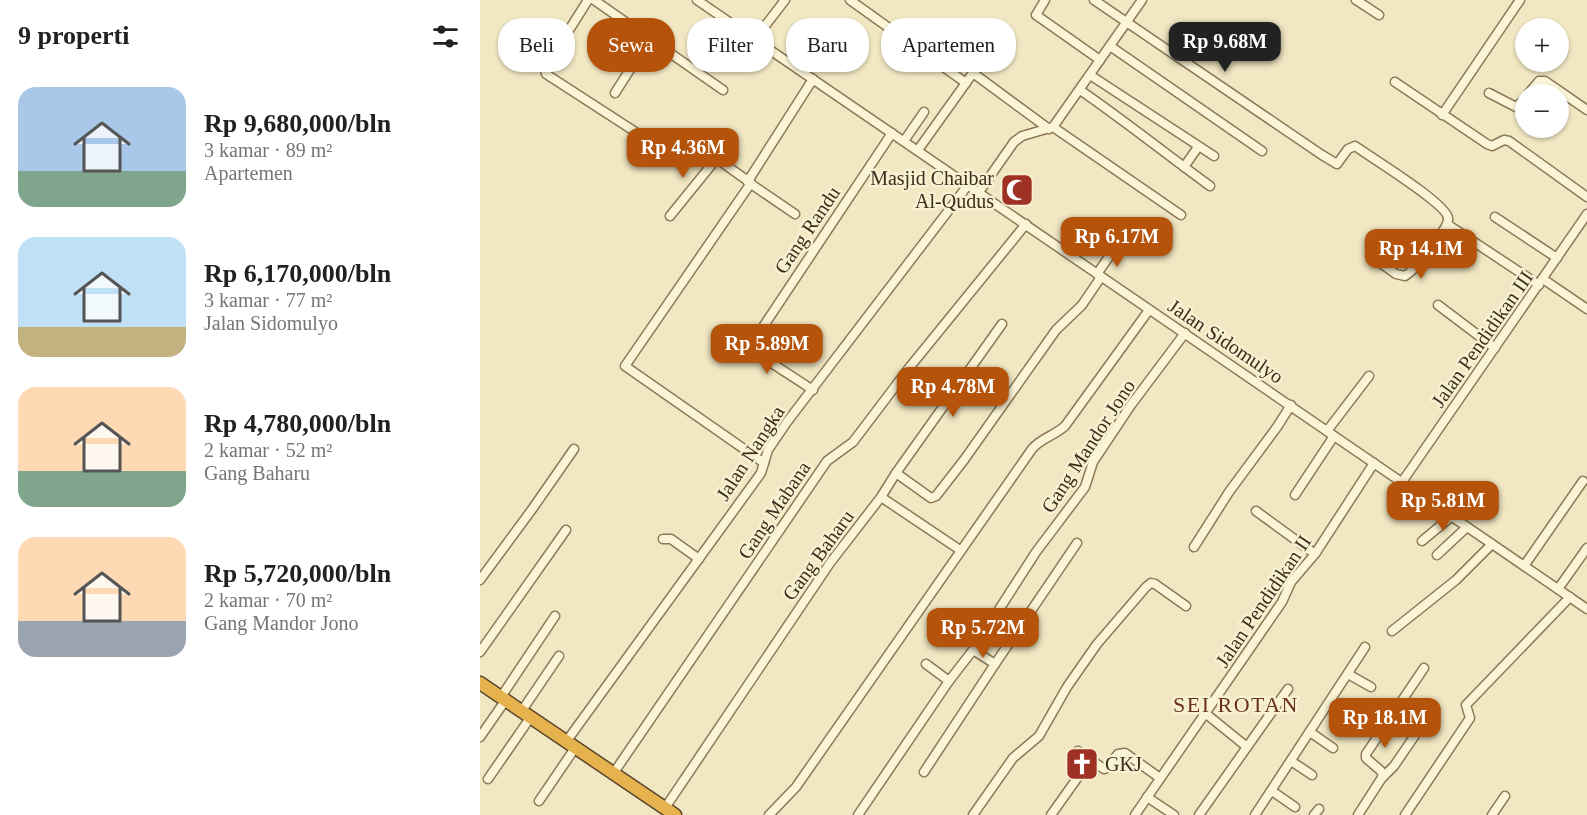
<!DOCTYPE html>
<html lang="id">
<meta charset="utf-8">
<style>
:root{--surface:#fff;--page:#f6f6f6;--text:#202124;--muted:#757577;--accent:#b45309}
body{margin:0;font-family:"Times New Roman",serif;background:var(--page);color:var(--text);height:100vh;display:flex;flex-direction:column;font-size:22px;white-space:nowrap}
*{box-sizing:border-box;margin:0}
p{font-size:20px;color:var(--muted)}
.icon{flex:none;width:33px;height:33px;fill:none;stroke:currentColor;stroke-width:2;stroke-linecap:round;stroke-linejoin:round}
.map{position:relative;flex:1;overflow:hidden}
.sheet{display:flex;flex-direction:column;background:var(--surface);width:480px}
.sheet>*{flex:none}
.banner{position:absolute;left:18px;top:18px;width:570px;height:54px;display:flex;gap:12px}
.controls{position:absolute;left:1035px;top:18px;display:grid;gap:12px}
.controls a{display:grid;place-items:center;width:54px;height:54px;border-radius:50%;background:var(--surface);box-shadow:0 2px 4px #0004;font-size:30px}
.price{position:absolute;translate:-50% -51px;padding:0 14px;border-radius:12px;background:var(--accent);color:#fff;font-size:20px;line-height:39px;filter:drop-shadow(0 2px 3px #0008)}
.price::after{content:'';position:absolute;left:50%;top:36px;width:18px;height:14px;margin-left:-9px;background:inherit;clip-path:polygon(0 0,100% 0,50% 100%)}
.price.current{background:#222;color:#fff}
ul{padding:0;list-style:none}
li{display:flex;align-items:center;gap:18px;height:150px;padding:0 18px}
li span{display:grid;place-items:center;flex:none;width:168px;height:120px;border-radius:18px;color:#555}
li>.icon{margin-inline-start:auto}
span .icon{width:72px;height:72px;fill:#fffc;stroke-width:1}
li b{font-size:26px}
h2{display:flex;justify-content:space-between;align-items:center;height:72px;padding:0 18px;font-size:26px}
.tag{padding:0 21px;border-radius:24px;background:var(--surface);box-shadow:0 2px 4px #0004;font-size:21px;line-height:54px}
.tag.current{background:var(--accent);color:#fff}
main{display:flex;flex:1;min-height:0}
.map>svg:first-child{display:block}
.lines{fill:none;stroke-linecap:round;stroke-linejoin:round}
.minor-casing{stroke:#8c7958;stroke-width:11}
.highway-casing{stroke:#59462d;stroke-width:15}
.minor{stroke:#fbf4d6;stroke-width:8}
.highway{stroke:#e5b24e;stroke-width:12}
.labels{text-anchor:middle;dominant-baseline:central;stroke-width:5;stroke-linejoin:round;paint-order:stroke}
.poi-label{font-size:20px;fill:#3b2e1d;stroke:#f8f1d2;text-anchor:end}
.street-label{font-size:20px;fill:#3b2e1d;stroke:#f8f1d2}
.quarter-label{font-size:22px;letter-spacing:1.5px;fill:#6a331a;stroke:#f8f1d2}
</style>
<main>
<section class="sheet">
<h2>9 properti<svg class="icon" aria-label="filters" viewBox="0 0 24 24"><path d="M4 7h16M4 17h16"/><circle cx="9" cy="7" r="2"/><circle cx="15" cy="17" r="2"/></svg></h2>
<ul>
<li><span style="background:linear-gradient(#a9c7e8 70%,#7fa58c 0)"><svg class="icon" aria-label="home" viewBox="0 0 24 24"><path d="M3 11l9-7 9 7M6 9v11h12V9"/></svg></span><div><b>Rp 9,680,000/bln</b><p>3 kamar · 89 m²</p><p>Apartemen</p></div></li>
<li><span style="background:linear-gradient(#bfe0f5 75%,#c2b280 0)"><svg class="icon" aria-label="home" viewBox="0 0 24 24"><path d="M3 11l9-7 9 7M6 9v11h12V9"/></svg></span><div><b>Rp 6,170,000/bln</b><p>3 kamar · 77 m²</p><p>Jalan Sidomulyo</p></div></li>
<li><span style="background:linear-gradient(#ffd9b3 70%,#7fa58c 0)"><svg class="icon" aria-label="home" viewBox="0 0 24 24"><path d="M3 11l9-7 9 7M6 9v11h12V9"/></svg></span><div><b>Rp 4,780,000/bln</b><p>2 kamar · 52 m²</p><p>Gang Baharu</p></div></li>
<li><span style="background:linear-gradient(#ffd9b3 70%,#9aa5b1 0)"><svg class="icon" aria-label="home" viewBox="0 0 24 24"><path d="M3 11l9-7 9 7M6 9v11h12V9"/></svg></span><div><b>Rp 5,720,000/bln</b><p>2 kamar · 70 m²</p><p>Gang Mandor Jono</p></div></li>
</ul>
</section>
<div class="map">
<svg width="1107" height="815" viewBox="0 0 1107 815">
<rect width="100%" height="100%" fill="#f1e7c2"/>
<g class="lines">
<!-- minor casing -->
<g class="minor-casing">
<g id="minor">
<path d="M108,0L67,65L65,69L66,74L171,142"/>
<path d="M114,0L243,90"/>
<path d="M217,0L1107,609"/>
<path d="M370,0L486,83"/>
<path d="M565,0L556,15L620,60"/>
<path d="M614,0L842,155L857,164L868,149L875,146L878,148C892,158 967,204 968,218C969,227 957,238 952,245C944,256 936,269 925,276L916,274L895,259"/>
<path d="M876,0L899,15"/>
<path d="M275,39L305,0"/>
<path d="M630,46L782,151"/>
<path d="M493,73L569,129"/>
<path d="M610,75L734,156"/>
<path d="M915,82L1007,144L1012,146L1024,140L1029,141L1107,197"/>
<path d="M600,90C645,121 686,154 730,186"/>
<path d="M135,93L170,38"/>
<path d="M1009,93L1036,107L1046,98"/>
<path d="M1048,94L1059,81H1065L1107,110"/>
<path d="M962,115L1040,0"/>
<path d="M573,127L701,215"/>
<path d="M424,141L444,112"/>
<path d="M219,146L268,181L333,79"/>
<path d="M438,150L518,38"/>
<path d="M704,167L718,147"/>
<path d="M268,182L315,214"/>
<path d="M271,183L145,366L284,463"/>
<path d="M499,192L534,142L542,136L573,127L662,0"/>
<path d="M190,216L237,158"/>
<path d="M1015,217L1077,258"/>
<path d="M967,224L1059,285"/>
<path d="M617,274L635,248"/>
<path d="M1063,279L1107,309"/>
<path d="M958,305L1015,348"/>
<path d="M333,390L273,351L271,345L412,133"/>
<path d="M847,431L889,376"/>
<path d="M416,473L451,498L456,496L484,460L576,330L602,305L621,277"/>
<path d="M922,482L1107,214"/>
<path d="M815,495L854,436"/>
<path d="M401,497L480,550"/>
<path d="M776,511L835,554"/>
<path d="M183,539H191L219,559"/>
<path d="M942,541L972,516"/>
<path d="M714,547L749,492L797,427L811,405"/>
<path d="M957,555L987,527"/>
<path d="M1044,566L1103,481"/>
<path d="M0,580L53,508L94,449"/>
<path d="M1078,589L1107,548"/>
<path d="M912,631L976,580L1012,544"/>
<path d="M493,650L515,664"/>
<path d="M0,652L86,530"/>
<path d="M446,664L469,681"/>
<path d="M868,674L891,687"/>
<path d="M21,697L75,616"/>
<path d="M850,702L873,718"/>
<path d="M41,712L79,656"/>
<path d="M725,713L767,747"/>
<path d="M830,732L853,748"/>
<path d="M0,737L25,701"/>
<path d="M86,742L281,473L288,450L307,422L488,185"/>
<path d="M598,751L624,769L627,768L638,754L645,753L680,778"/>
<path d="M811,761L832,775"/>
<path d="M444,772L515,664L597,543"/>
<path d="M133,774L347,461L373,442L429,368L546,224"/>
<path d="M902,778L914,766L942,725"/>
<path d="M8,779L50,718"/>
<path d="M792,791L815,807"/>
<path d="M667,797L694,815"/>
<path d="M59,801L95,748"/>
<path d="M185,808L350,563L401,497L416,473L522,324"/>
<path d="M289,815L316,787L552,449C561,438 574,436 585,426L669,310"/>
<path d="M378,815L469,681L493,650L556,552L605,487L613,462L651,405L705,333"/>
<path d="M493,815L533,758L559,736L587,687L617,644L666,587L671,583L675,584L706,606"/>
<path d="M571,815L598,777"/>
<path d="M655,815L802,602L811,582L835,554L894,463"/>
<path d="M719,815L808,689"/>
<path d="M775,815L885,647"/>
<path d="M834,815L839,809"/>
<path d="M878,815L903,776L901,771L886,758V754L944,668"/>
<path d="M925,815L990,718L986,705L1090,597"/>
<path d="M1012,815L1025,796"/>
</g>
</g>
<!-- highway casing -->
<g class="highway-casing">
<path id="highway" d="M0,683L195,815"/>
</g>
<!-- minor -->
<use href="#minor" class="minor"/>
<!-- highway -->
<use href="#highway" class="highway"/>
</g>
<!-- icons -->
<defs>
<g id="mosque-square" transform="scale(1.725)"><rect x="-9" y="-9" width="18" height="18" rx="4" fill="#9f3024" stroke="#f8f1d2"/><path d="M3.5-4.9A6 6 0 1 0 3.5 4.9A5 5 0 1 1 3.5-4.9Z" fill="#fff"/></g>
<g id="church-square" transform="scale(1.725)"><rect x="-9" y="-9" width="18" height="18" rx="4" fill="#9f3024" stroke="#f8f1d2"/><path d="M-1.2-6h2.4v3.5h3.3v2.4h-3.3V6h-2.4V-.1h-3.3v-2.4h3.3Z" fill="#fff"/></g>
</defs>
<g fill-rule="evenodd">
<use href="#mosque-square" x="537" y="190"/>
<use href="#church-square" x="602" y="764"/>
</g>
<g class="labels">
<!-- poi labels -->
<g class="poi-label">
<text x="514" y="178">Masjid Chaibar<tspan x="514" dy="23">Al-Qudus</tspan></text>
<text x="625" y="764" text-anchor="start">GKJ</text>
</g>
<!-- street labels -->
<g class="street-label">
<text transform="translate(327 230) rotate(-56)">Gang Randu</text>
<text transform="translate(1002 339) rotate(-55)">Jalan Pendidikan III</text>
<text transform="translate(746 341) rotate(34)">Jalan Sidomulyo</text>
<text transform="translate(608 446) rotate(-57)">Gang Mandor Jono</text>
<text transform="translate(270 453) rotate(-57)">Jalan Nangka</text>
<text transform="translate(294 510) rotate(-56)">Gang Mabana</text>
<text transform="translate(338 555) rotate(-54)">Gang Baharu</text>
<text transform="translate(783 601) rotate(-56)">Jalan Pendidikan II</text>
</g>
<!-- quarter labels -->
<g class="quarter-label">
<text x="756" y="704">SEI ROTAN</text>
</g>
</g>
</svg>
<div class="controls">
<a>+</a>
<a>−</a>
</div>
<b class="price current" style="left:745px;top:73px">Rp 9.68M</b>
<b class="price" style="left:203px;top:179px">Rp 4.36M</b>
<b class="price" style="left:637px;top:268px">Rp 6.17M</b>
<b class="price" style="left:941px;top:280px">Rp 14.1M</b>
<b class="price" style="left:287px;top:375px">Rp 5.89M</b>
<b class="price" style="left:473px;top:418px">Rp 4.78M</b>
<b class="price" style="left:963px;top:532px">Rp 5.81M</b>
<b class="price" style="left:503px;top:659px">Rp 5.72M</b>
<b class="price" style="left:905px;top:749px">Rp 18.1M</b>
<div class="banner">
<a class="tag">Beli</a>
<a class="tag current">Sewa</a>
<a class="tag">Filter</a>
<a class="tag">Baru</a>
<a class="tag">Apartemen</a>
</div>
</div>
</main>
